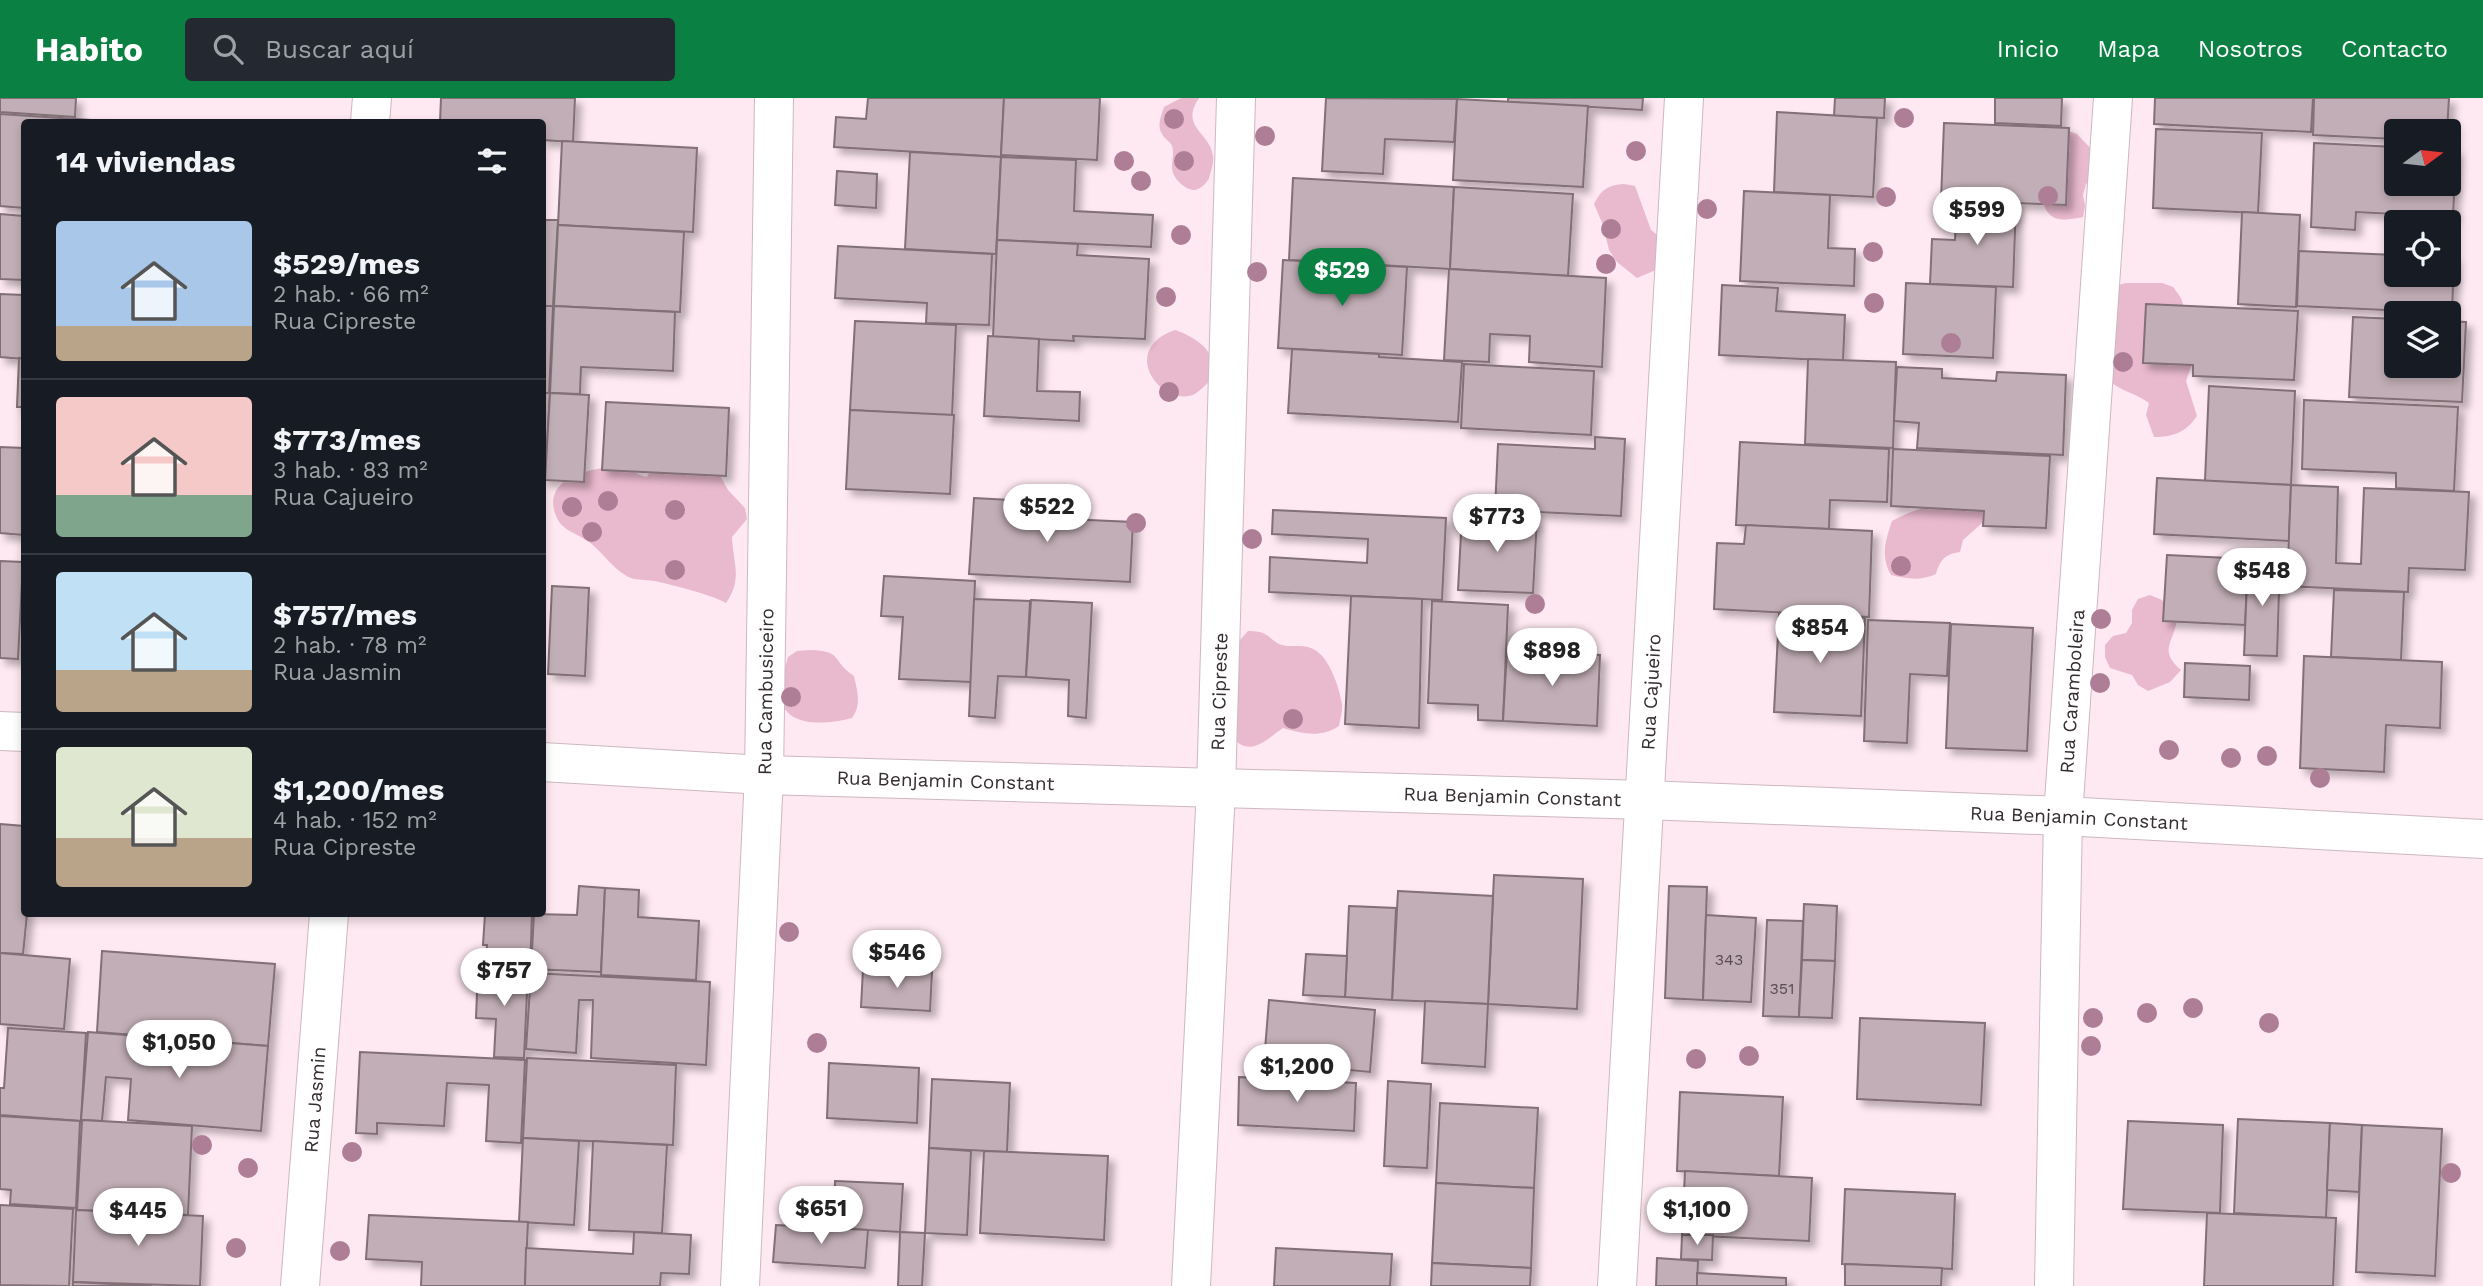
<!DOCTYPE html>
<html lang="es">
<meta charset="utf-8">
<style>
:root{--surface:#171b24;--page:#242831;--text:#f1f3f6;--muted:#9ea1a6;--line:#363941;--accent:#0b8043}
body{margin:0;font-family:"Work Sans",sans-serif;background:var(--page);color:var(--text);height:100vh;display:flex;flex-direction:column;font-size:26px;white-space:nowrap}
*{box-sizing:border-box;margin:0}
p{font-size:23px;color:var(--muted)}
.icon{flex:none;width:38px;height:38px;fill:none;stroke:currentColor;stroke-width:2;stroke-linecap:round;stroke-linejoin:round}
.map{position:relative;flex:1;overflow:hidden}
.sheet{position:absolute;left:21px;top:21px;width:525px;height:798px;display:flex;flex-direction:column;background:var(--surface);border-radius:7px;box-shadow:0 4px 10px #0003}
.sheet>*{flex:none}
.needle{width:46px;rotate:75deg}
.tools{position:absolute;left:2384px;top:21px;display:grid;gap:14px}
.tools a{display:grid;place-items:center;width:77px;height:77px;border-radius:7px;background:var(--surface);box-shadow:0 4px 10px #0003;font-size:35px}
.price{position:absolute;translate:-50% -60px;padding:0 16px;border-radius:24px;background:#fff;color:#222;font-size:23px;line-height:46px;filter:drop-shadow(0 2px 4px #0008)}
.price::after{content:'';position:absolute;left:50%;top:42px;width:21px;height:16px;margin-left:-10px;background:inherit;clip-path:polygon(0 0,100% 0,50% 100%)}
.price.selected{background:var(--accent);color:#fff}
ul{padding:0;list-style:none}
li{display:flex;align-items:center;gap:21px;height:175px;padding:0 35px}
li+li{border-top:2px solid var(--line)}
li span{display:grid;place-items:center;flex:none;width:196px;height:140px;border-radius:7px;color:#555}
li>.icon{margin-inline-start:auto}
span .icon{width:84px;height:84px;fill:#fffc;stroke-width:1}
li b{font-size:30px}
h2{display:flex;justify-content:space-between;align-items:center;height:84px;padding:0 35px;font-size:30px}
header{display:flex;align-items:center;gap:42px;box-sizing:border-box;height:98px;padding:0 35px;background:var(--accent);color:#fff}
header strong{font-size:33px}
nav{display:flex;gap:38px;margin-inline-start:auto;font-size:24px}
.search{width:490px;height:63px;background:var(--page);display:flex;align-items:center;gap:18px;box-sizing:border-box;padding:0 24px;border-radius:7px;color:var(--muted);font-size:26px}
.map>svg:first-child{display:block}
.green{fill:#e9b9cd}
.building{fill:#c2aeb6;stroke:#826f77;stroke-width:2;filter:url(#shadow)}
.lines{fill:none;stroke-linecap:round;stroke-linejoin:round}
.street-casing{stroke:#ccb8c0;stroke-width:40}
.secondary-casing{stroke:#ccb8c0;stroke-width:40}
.street{stroke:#fff;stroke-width:38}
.secondary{stroke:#fff;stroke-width:38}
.tree{fill:#ad7e95}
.labels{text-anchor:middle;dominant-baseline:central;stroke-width:6;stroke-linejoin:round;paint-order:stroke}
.number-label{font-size:16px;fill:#584d52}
.street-label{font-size:19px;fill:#352d30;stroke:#fee8f1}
</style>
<header>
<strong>Habito</strong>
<div class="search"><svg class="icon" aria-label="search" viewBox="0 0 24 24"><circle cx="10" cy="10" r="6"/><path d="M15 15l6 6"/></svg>Buscar aquí</div>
<nav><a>Inicio</a><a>Mapa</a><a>Nosotros</a><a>Contacto</a></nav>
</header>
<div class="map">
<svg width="2483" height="1188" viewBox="0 0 2483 1188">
<defs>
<filter id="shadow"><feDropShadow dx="6" dy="6" stdDeviation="3.5" flood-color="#0004"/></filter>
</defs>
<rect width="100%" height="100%" fill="#fee8f1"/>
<!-- green -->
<g class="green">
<path d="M1181,0H1199C1179,29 1211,35 1213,58C1214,65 1211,73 1209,80C1207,84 1203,89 1198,91C1192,94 1184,89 1179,84C1166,70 1176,62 1172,48C1171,45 1167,42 1165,40C1156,30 1160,21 1164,9Z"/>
<path d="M2065,32L2077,36L2094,54L2093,77L2086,86L2083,97L2085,108L2083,119C2062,123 2048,125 2042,101Z"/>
<path d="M1624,86L1635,88L1651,132L1661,140L1658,171L1637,180L1617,164L1609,152L1603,127L1594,106C1601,92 1608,87 1624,86Z"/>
<path d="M2126,185H2162L2173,189L2181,200L2192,236L2194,260L2186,283L2197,318C2186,334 2174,339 2154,339L2146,317L2149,305C2136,295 2122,294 2108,282L2102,191Z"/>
<path d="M1175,232C1187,236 1207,246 1211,260C1213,266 1211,277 1210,283C1205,287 1199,294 1193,297C1161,308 1118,252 1175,232Z"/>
<path d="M658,357L717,372L728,392L745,410L747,421L732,439C733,465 743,481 726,505C713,497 672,487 655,483C648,482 641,482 634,481C616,476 603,454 589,444C577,435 562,433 556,418C544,388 572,376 597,371C603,370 611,367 618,368C629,368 635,377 647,379Z"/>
<path d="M1971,402L1990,418L1963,442L1960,454C1945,456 1940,462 1936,476C1920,483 1908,481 1891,477C1880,459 1886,441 1892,423C1920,408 1940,405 1971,402Z"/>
<path d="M2150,497L2162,502L2177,520C2175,544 2157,551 2181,572L2170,584L2148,593L2138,587L2132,577L2110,570L2105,559V547L2113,538L2126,535L2132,525V512L2138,501Z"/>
<path d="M1248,533C1272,533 1268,543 1282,547C1293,550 1304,545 1315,552C1330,561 1339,589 1342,606C1343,613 1340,621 1339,628C1321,640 1303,636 1283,630C1264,643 1252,659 1232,640L1236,554L1240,542Z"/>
<path d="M810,552C844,553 830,562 854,578C857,592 862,607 852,620C829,626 784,632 780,597C779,586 785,571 788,559L797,553Z"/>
</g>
<!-- building -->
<g class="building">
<path d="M0,0H76L75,19L0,14Z"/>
<path d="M441,0H575L573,44L542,42V24H440Z"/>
<path d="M868,0H1004L1001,59L834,49L836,19L866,21Z"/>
<path d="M1004,0H1100L1097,62L1001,57Z"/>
<path d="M1326,0L1457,1L1454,44L1385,41L1383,76L1322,73Z"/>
<path d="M1508,0H1643L1642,12L1508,4Z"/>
<path d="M1835,0H1885L1884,20L1834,18Z"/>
<path d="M1995,0H2062L2061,28L1995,25Z"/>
<path d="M2155,0H2313L2311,34L2154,26Z"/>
<path d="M2314,0H2449L2447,33H2396V41L2313,37Z"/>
<path d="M1457,1L1588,8L1583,89L1453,82Z"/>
<path d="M1777,14L1877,20L1873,99L1774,94Z"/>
<path d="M0,16L122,24H24V110L0,108Z"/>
<path d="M1944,25L2069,30L2066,107L1941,102Z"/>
<path d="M2156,31L2262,35L2258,115L2153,110Z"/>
<path d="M562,43L697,50L693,134L558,127Z"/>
<path d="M2314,45L2396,49V86H2448V52H2456L2453,119L2356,114L2355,132L2311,129Z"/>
<path d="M910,54L1001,59L996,156L905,151Z"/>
<path d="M1001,59L1076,62L1074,113L1153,117L1151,149L997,142Z"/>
<path d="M837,73L877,76L876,110L835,107Z"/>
<path d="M1293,80L1454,89L1450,171L1289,162Z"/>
<path d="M1454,89L1573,96L1568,178L1450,171Z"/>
<path d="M1744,93L1830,97L1828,150L1855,151L1854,188L1740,183Z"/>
<path d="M1957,103L2016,105L2013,189L1930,186L1932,141L1955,142Z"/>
<path d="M2242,114L2300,117L2296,209L2238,206Z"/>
<path d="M0,116L24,118V182L0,181Z"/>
<path d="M542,122H558L553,208H542Z"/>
<path d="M558,127L684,134L680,214L554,208Z"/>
<path d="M997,142L1078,146L1077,157L1149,161L1145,241L1073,238L1074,243L993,239Z"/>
<path d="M838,148L992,156L989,227L926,225L927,205L835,200Z"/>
<path d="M2299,153L2396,157V177H2448V160H2454L2452,215L2297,208Z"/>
<path d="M1283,162L1407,169L1402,257L1278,250Z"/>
<path d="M1449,171L1606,180L1602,269L1529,264L1530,238L1490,236L1489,264L1444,262Z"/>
<path d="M1906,185L1996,189L1993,260L1903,256Z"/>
<path d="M1722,187L1778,190L1776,213L1845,217L1843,263L1719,257Z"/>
<path d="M0,196L24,197V261L0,259Z"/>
<path d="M2146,206L2298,213L2294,282L2193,278V267L2143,265Z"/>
<path d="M542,208H553L549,296L542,295Z"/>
<path d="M554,208L675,214L673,273L581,269L580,296L550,295Z"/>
<path d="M2353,219L2396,221V268H2448V223L2466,224L2462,304L2349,299Z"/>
<path d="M855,223L956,227L952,318L850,312Z"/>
<path d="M988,238L1039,241L1037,293L1080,294L1079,323L984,318Z"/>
<path d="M1292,251L1379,256V259L1462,264L1458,324L1288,315Z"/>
<path d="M19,260L24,261V309H17Z"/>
<path d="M1808,261L1896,264L1893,350L1805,346Z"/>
<path d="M1464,266L1594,273L1591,337L1461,330Z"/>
<path d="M1897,269L1942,271V280L1996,283L1997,274L2066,277L2063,357L1917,350L1919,325L1894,323Z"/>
<path d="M2209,288L2295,293L2291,387L2205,383Z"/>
<path d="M542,295H550L545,382L542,381Z"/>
<path d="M550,295L589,297L584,384L545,382Z"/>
<path d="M2304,302L2458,309L2454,393L2396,390V375L2302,371Z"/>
<path d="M606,304L729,310L726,378L602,372Z"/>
<path d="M850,312L954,317L950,396L846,391Z"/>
<path d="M1595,339L1625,341L1621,418L1495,412L1498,346L1595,351Z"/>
<path d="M1740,344L1889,351L1887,404L1830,402L1829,431L1736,427Z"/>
<path d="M0,349L24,350V437L0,435Z"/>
<path d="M1893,351L2050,358L2046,430L1983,428L1984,413L1891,408Z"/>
<path d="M2157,380L2291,387L2289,443L2154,436Z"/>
<path d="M2291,387L2338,389L2336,465L2361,466L2364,390L2469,394L2465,472L2409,470L2408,494L2287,488Z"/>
<path d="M974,400L1045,404L1044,420L1133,424L1130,484L969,476Z"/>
<path d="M1273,412L1446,420L1442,502L1269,494L1270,459L1367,465L1368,441L1272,436Z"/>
<path d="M1462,416L1537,420L1533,495L1458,492Z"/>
<path d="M1746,427L1872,433L1869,519L1714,511L1717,445L1744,446Z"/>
<path d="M2167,457L2248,461L2245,527L2163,523Z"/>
<path d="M2248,461L2280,462L2277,558L2244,557Z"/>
<path d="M0,463L23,464L18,561L0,560Z"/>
<path d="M884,478L975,483L971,584L899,581L903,519L881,518Z"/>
<path d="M552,488L589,490L585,578L548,576Z"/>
<path d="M2334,492L2404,494L2401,562L2331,559Z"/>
<path d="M24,493V545H22Z"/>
<path d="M1351,498L1422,501L1419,630L1345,626Z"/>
<path d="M974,501L1030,503L1026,579L998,578L995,620L969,618Z"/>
<path d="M1031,502L1092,505L1086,620L1068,618L1069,582L1026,579Z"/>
<path d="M1432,503L1508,507L1503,623L1478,622V607L1428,605Z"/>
<path d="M1779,516L1865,520L1861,618L1774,614Z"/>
<path d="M1868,522L1950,525L1947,578L1910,576L1907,645L1864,643Z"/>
<path d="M1951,526L2033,530L2027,653L1946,650Z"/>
<path d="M1507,552L1600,557L1597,628L1503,623Z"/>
<path d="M2304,558L2442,564L2440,630L2386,627L2384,674L2300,670Z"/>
<path d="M2185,565L2250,568L2249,602L2184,599Z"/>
<path d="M0,726L24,728V816H27L23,856L0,855Z"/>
<path d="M1494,777L1583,781L1577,911L1488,906Z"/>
<path d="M579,788L605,790L601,874L531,871L534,816L577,817Z"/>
<path d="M1669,788L1707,789L1703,902L1665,900Z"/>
<path d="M605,790L639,792L638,819L699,823L696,882L601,877Z"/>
<path d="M1398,793L1493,798L1488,906L1392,902Z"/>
<path d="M1804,806L1837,808L1835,863L1802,862Z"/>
<path d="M1349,808L1396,810L1392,902L1345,899Z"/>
<path d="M485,816H532L530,871L485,869L487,847H483Z"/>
<path d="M1706,817L1756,820L1751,904L1703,902Z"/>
<path d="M1767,822L1803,823L1799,919L1763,918Z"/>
<path d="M102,853L275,866L268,948L97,934Z"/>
<path d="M0,855L70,861L64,931L0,926Z"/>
<path d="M1306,856L1347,858L1345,899L1303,897Z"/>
<path d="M1802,862L1835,863L1832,920L1799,919Z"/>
<path d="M478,871L528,873L524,960L494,959L496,921L476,920Z"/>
<path d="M863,871L932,873L930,913L861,909Z"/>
<path d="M531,875L710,884L706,967L591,960L593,902H579L576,955L526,951Z"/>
<path d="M1269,902L1375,912L1370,974L1264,964Z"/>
<path d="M1425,903L1488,906L1485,969L1422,965Z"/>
<path d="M1860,920L1985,925L1981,1007L1857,1001Z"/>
<path d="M8,930L86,935L81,1023L0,1017V990H4Z"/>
<path d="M88,934L268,948L261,1033L128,1022L131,981L106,979L102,1023L81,1022Z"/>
<path d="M360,954L525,962L521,1045L486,1043L489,987L447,985L444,1028L377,1025V1036L356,1035Z"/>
<path d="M527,960L676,967L673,1047L523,1040Z"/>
<path d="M829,965L919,970L917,1025L827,1020Z"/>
<path d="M1239,979L1356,985L1354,1033L1238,1027Z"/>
<path d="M932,981L1010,985L1007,1054L929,1050Z"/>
<path d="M1388,983L1431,986L1427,1070L1384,1068Z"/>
<path d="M1680,994L1783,999L1779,1078L1677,1073Z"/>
<path d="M1440,1005L1538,1010L1534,1090L1436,1085Z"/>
<path d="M0,1018L80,1023L76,1110L10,1106L11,1092L0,1091Z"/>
<path d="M2238,1021L2330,1025L2326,1120L2234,1115Z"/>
<path d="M82,1022L192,1028L188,1117L77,1112Z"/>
<path d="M2128,1023L2223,1027L2220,1115L2123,1111Z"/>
<path d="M2330,1025L2362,1027L2359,1094L2327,1092Z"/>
<path d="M2362,1027L2442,1031L2435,1178L2356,1174Z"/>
<path d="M523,1040L579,1043L574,1127L519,1124Z"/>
<path d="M593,1043L667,1047L662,1135L589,1132Z"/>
<path d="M929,1050L971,1053L967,1137L925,1135Z"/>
<path d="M984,1053L1108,1058L1104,1142L980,1135Z"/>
<path d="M1685,1073L1812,1080L1809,1143L1682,1137Z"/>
<path d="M835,1083L903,1086L900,1134L834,1130Z"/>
<path d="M1436,1085L1534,1090L1531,1170L1432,1165Z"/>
<path d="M1845,1091L1955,1096L1952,1171L1842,1166Z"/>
<path d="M0,1107L73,1111L69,1188L0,1187Z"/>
<path d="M76,1112L203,1118L200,1188L73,1184Z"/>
<path d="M2207,1115L2336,1120L2333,1188H2204Z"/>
<path d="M369,1117L528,1124L525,1188H421L422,1164L366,1161Z"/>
<path d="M776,1127L868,1132L865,1170L773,1164Z"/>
<path d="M634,1134L691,1137L689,1176L661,1175L660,1188H525L526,1150L633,1156Z"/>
<path d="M900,1134L925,1135L922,1188H898Z"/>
<path d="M1682,1137H1713L1712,1162L1681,1161Z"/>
<path d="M1276,1150L1392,1156L1390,1188H1274Z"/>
<path d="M1657,1160L1698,1163L1697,1188H1656Z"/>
<path d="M1432,1165L1531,1170L1530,1188H1431Z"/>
<path d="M1845,1166L1942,1170L1941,1188H1845Z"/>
<path d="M1697,1175L1786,1180V1188H1697Z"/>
<path d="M73,1184L152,1188H73Z"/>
</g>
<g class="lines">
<!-- street casing -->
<g class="street-casing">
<g id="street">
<path d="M370,24L372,0"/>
<path id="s1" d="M300,1188L329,816"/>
<path id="s2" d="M740,1188L764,677L774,0"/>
<path id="s3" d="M1191,1188L1216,691L1236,0"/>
<path id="s4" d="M1617,1188L1684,0"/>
<path id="s5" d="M2054,1188L2063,718L2113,0"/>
</g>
</g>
<!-- secondary casing -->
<g class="secondary-casing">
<g id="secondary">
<path d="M0,633L24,634"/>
<path id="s6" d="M542,664L764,677L1645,702L2063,718L2483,741"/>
</g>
</g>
<!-- street -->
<use href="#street" class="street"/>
<!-- secondary -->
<use href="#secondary" class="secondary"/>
</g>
<!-- trees -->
<g class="tree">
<circle cx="1904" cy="20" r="10"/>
<circle cx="1174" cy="21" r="10"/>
<circle cx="1265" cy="38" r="10"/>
<circle cx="1636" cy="53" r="10"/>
<circle cx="1124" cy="63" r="10"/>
<circle cx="1184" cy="63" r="10"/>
<circle cx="1141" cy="83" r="10"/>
<circle cx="2048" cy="98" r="10"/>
<circle cx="1886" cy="99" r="10"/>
<circle cx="1707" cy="111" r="10"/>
<circle cx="1611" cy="131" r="10"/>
<circle cx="1181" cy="137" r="10"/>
<circle cx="1873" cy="154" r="10"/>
<circle cx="1606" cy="166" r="10"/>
<circle cx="1257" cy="174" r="10"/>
<circle cx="1166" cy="199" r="10"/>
<circle cx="1874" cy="205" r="10"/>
<circle cx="1951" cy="245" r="10"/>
<circle cx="2123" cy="264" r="10"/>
<circle cx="1169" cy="294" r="10"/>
<circle cx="608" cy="403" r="10"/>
<circle cx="572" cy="409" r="10"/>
<circle cx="675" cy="412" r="10"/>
<circle cx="1136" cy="425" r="10"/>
<circle cx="592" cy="434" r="10"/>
<circle cx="1252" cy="441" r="10"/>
<circle cx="1901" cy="468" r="10"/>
<circle cx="675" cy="472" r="10"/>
<circle cx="1535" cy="506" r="10"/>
<circle cx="2101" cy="521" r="10"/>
<circle cx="2100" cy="585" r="10"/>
<circle cx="791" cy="599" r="10"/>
<circle cx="1293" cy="621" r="10"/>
<circle cx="2169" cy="652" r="10"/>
<circle cx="2267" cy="658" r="10"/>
<circle cx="2231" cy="660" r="10"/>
<circle cx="2320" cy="680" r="10"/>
<circle cx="789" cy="834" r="10"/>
<circle cx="2193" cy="910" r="10"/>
<circle cx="2147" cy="915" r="10"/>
<circle cx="2093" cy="920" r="10"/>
<circle cx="2269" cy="925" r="10"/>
<circle cx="817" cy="945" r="10"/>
<circle cx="2091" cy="948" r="10"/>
<circle cx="1749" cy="958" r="10"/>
<circle cx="1696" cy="961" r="10"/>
<circle cx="202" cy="1047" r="10"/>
<circle cx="352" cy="1054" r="10"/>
<circle cx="248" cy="1070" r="10"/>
<circle cx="2451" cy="1075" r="10"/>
<circle cx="236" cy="1150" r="10"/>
<circle cx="340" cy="1153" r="10"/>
</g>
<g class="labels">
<!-- number labels -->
<g class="number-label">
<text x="1729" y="861">343</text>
<text x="1782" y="890">351</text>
</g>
<!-- street labels -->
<g class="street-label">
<text stroke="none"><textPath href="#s5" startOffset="595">Rua Caramboleira</textPath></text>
<text stroke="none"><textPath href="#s2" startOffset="595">Rua Cambusiceiro</textPath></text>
<text stroke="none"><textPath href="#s3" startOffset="595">Rua Cipreste</textPath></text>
<text stroke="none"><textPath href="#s4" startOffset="595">Rua Cajueiro</textPath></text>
<text stroke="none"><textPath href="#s6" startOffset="404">Rua Benjamin Constant</textPath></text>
<text stroke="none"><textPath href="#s6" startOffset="971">Rua Benjamin Constant</textPath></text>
<text stroke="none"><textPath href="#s6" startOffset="1538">Rua Benjamin Constant</textPath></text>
<text stroke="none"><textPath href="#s1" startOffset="187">Rua Jasmin</textPath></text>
</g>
</g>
</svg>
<div class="tools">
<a><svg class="needle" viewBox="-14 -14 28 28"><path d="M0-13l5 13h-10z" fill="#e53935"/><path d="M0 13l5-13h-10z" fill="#9ea1a6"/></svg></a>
<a><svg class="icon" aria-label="locate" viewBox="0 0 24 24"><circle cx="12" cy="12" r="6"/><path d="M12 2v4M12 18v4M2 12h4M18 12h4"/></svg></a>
<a><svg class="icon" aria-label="layers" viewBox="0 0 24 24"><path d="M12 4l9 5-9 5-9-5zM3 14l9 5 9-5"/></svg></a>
</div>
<b class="price" style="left:1977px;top:149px">$599</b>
<b class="price selected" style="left:1342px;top:210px">$529</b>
<b class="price" style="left:1047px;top:446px">$522</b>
<b class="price" style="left:1497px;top:456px">$773</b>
<b class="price" style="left:2262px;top:510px">$548</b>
<b class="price" style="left:1820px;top:567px">$854</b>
<b class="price" style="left:1552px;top:590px">$898</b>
<b class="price" style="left:897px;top:892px">$546</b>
<b class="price" style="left:504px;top:910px">$757</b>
<b class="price" style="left:179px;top:982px">$1,050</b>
<b class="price" style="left:1297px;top:1006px">$1,200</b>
<b class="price" style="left:821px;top:1148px">$651</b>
<b class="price" style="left:1697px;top:1149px">$1,100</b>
<b class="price" style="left:138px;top:1150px">$445</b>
<section class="sheet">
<h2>14 viviendas<svg class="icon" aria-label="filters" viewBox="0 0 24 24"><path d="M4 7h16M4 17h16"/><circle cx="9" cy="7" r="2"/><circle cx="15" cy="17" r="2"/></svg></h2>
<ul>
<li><span style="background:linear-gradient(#a9c7e8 75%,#b9a48a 0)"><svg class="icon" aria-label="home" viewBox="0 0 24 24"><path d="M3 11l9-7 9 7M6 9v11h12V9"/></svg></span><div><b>$529/mes</b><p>2 hab. · 66 m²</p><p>Rua Cipreste</p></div></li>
<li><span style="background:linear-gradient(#f6c9c9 70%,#7fa58c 0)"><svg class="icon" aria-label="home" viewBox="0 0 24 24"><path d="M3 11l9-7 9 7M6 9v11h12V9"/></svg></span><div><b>$773/mes</b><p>3 hab. · 83 m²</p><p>Rua Cajueiro</p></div></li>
<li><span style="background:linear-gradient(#bfe0f5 70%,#b9a48a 0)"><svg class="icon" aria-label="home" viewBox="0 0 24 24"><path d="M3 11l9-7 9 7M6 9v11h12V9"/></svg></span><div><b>$757/mes</b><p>2 hab. · 78 m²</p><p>Rua Jasmin</p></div></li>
<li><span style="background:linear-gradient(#dfe7d0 65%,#b9a48a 0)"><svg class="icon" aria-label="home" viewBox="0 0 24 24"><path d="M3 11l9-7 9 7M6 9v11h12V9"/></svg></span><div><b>$1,200/mes</b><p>4 hab. · 152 m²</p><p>Rua Cipreste</p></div></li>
</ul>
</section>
</div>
